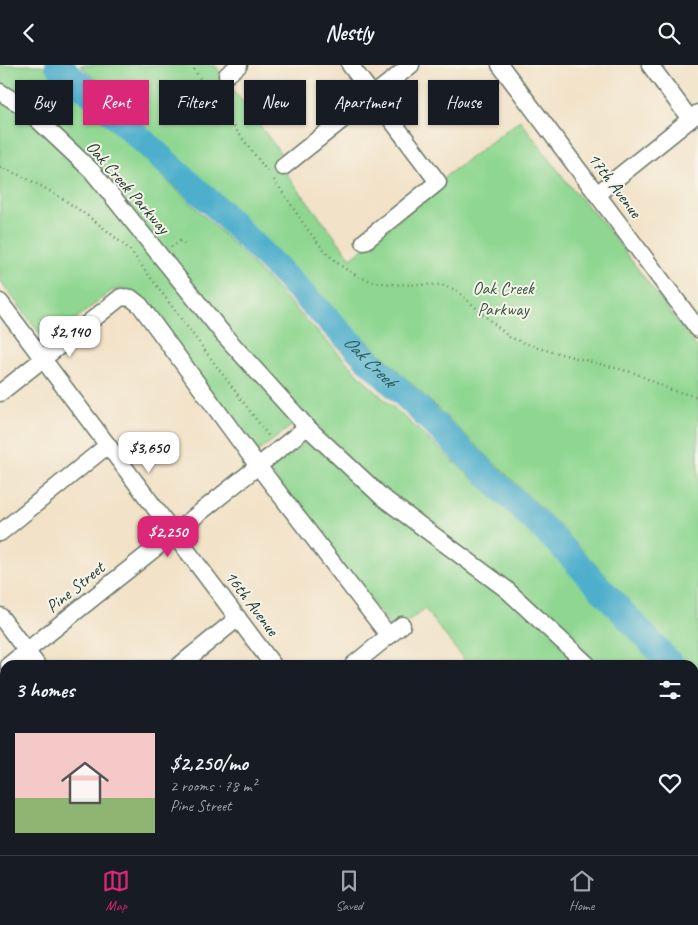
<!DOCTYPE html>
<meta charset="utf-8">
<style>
:root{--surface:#171b24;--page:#242831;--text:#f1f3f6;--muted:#9ea1a6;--line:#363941;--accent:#db2777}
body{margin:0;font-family:Caveat,sans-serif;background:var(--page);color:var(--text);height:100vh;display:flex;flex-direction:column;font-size:19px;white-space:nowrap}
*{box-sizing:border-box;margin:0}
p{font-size:16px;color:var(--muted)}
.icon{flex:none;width:28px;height:28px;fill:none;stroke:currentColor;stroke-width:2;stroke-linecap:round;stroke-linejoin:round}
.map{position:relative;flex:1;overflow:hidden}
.drawer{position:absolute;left:0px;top:595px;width:699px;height:195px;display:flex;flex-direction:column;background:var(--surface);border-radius:15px 15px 0 0;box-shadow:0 1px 4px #0004}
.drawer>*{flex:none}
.top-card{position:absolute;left:15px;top:15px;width:669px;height:45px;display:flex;gap:10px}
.price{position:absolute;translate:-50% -42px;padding:0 11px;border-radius:10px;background:#fff;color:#222;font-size:16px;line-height:32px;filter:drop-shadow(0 1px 2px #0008)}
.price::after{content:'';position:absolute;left:50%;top:30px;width:15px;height:11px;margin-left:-8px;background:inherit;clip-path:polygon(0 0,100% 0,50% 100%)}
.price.selected{background:var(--accent);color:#fff}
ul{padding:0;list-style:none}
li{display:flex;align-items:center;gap:15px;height:125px;padding:0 15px}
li+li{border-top:1px solid var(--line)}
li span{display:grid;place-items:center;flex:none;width:140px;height:100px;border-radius:0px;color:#555}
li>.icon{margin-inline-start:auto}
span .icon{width:60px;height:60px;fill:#fffc;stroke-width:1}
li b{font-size:21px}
h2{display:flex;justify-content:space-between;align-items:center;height:60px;padding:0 15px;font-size:21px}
.tag{padding:0 18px;border-radius:0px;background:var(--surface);box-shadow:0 1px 4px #0004;font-size:18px;line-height:45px}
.tag.selected{background:var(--accent);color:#fff}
header{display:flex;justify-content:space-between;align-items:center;height:65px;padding:0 15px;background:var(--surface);font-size:22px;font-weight:700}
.dock{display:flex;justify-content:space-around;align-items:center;height:70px;border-top:1px solid var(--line);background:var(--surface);font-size:14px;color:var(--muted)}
.dock a{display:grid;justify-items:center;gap:2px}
.dock .selected{color:var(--accent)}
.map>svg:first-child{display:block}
.green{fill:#8fd791;stroke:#578a62}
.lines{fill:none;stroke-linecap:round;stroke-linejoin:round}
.river{stroke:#4dafcc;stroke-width:26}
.minor-casing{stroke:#697767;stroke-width:19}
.path{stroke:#697767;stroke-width:2.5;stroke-dasharray:1 4;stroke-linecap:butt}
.minor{stroke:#fff;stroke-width:16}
.labels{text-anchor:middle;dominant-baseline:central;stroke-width:4;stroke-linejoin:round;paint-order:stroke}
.street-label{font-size:18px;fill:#1f3d34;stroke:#f7f3e8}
.park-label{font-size:18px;fill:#355c47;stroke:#f7f3e8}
.water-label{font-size:19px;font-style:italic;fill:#2a5a5a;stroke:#f7f3e8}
</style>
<header><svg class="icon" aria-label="back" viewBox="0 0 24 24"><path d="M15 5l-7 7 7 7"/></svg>Nestly<svg class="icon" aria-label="search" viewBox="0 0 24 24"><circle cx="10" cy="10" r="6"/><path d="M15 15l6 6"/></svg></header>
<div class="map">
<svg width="698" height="790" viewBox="0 0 698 790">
<rect width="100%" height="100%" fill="#f7f3e8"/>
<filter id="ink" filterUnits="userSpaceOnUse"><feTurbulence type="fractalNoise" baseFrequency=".02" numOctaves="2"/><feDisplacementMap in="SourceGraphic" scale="10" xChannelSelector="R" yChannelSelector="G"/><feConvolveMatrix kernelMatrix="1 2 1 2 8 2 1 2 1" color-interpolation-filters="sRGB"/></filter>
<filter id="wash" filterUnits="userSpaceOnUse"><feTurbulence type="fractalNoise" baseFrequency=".0096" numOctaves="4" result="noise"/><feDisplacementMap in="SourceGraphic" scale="20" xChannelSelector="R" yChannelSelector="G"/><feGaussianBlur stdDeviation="1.12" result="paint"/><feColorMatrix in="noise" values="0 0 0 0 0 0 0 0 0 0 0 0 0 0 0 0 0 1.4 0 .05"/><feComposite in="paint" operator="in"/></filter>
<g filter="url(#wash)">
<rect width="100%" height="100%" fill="#f2e2c7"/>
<!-- green -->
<g class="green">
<path d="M0,0H42L71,23L228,174L373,324L543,477L656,600H468L425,544L405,559L390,561L269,405L322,365L307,349L257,387L130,225L122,224L111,226L53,272L45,273L41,270L0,215Z"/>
<path d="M80,0H215L281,89L275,94L351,193L444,119L442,114L520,55L572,124L603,158L698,284V607L694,604V600H688L560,461Z"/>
<path d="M694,632L698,635V790H665L662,785H694Z"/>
</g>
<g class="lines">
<!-- river -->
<g class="river">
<path id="s1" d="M58,0L97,34L219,145L367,294L560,480L672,600"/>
<path d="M694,620L698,622"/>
</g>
</g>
</g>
<g filter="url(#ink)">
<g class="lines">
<!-- minor casing -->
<g class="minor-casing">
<g id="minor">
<path d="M350,0L438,117L364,177"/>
<path d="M500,0L698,264"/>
<path d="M650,0L690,54"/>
<path d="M227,10L239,0"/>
<path d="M0,27L24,42L92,106L224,270L307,362L382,432L506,524L588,600"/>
<path d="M283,102L411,0"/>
<path d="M597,129L698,48"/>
<path d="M0,237L273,600"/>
<path d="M0,328L121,232L131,233L140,240L258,401L389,571"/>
<path d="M0,468L108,380"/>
<path d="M0,551L37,600"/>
<path d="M9,600L307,362"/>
<path d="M180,600L238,553"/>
<path d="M353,600L402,560"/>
<path d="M694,712L698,717"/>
<path d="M0,739L5,746"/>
<path d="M176,785L180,790"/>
<path d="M412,785L416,790"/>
<path d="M22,790L28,785"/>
<path d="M117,790L124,785"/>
<path d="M290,790L297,785"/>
<path d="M464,790L470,785"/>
</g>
</g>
<!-- path -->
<g class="path">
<path d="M191,0L222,46L267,106"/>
<path d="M0,102C48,120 92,152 130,185L270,373"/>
<path d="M274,115C302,152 324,205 375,217C396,221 419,219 441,220L456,225L509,272L538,283L635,308L671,325L698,332"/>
<path d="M171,182L180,176L186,181"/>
</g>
<!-- minor -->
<use href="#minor" class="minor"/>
</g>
</g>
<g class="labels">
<!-- street labels -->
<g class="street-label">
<text transform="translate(615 120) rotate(53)">17th Avenue</text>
<text transform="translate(128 122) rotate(49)">Oak Creek Parkway</text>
<text transform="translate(75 522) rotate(-39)">Pine Street</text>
<text transform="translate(252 538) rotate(53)">16th Avenue</text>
</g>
<!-- park labels -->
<g class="park-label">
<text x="503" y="223">Oak Creek<tspan x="503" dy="21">Parkway</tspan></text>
</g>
<!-- water labels -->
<g class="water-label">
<text stroke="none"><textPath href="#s1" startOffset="430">Oak Creek</textPath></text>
</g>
</g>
</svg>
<b class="price" style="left:70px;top:293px">$2,140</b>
<b class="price" style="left:149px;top:409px">$3,650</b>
<b class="price selected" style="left:168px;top:493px">$2,250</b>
<div class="top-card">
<a class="tag">Buy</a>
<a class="tag selected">Rent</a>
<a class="tag">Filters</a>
<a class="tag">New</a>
<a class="tag">Apartment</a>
<a class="tag">House</a>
</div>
<section class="drawer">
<h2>3 homes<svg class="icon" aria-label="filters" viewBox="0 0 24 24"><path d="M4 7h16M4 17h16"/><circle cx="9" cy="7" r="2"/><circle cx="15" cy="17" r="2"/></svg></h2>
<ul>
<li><span style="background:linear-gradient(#f6c9c9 65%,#8fb573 0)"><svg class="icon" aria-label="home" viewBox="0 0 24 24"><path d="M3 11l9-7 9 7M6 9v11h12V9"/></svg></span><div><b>$2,250/mo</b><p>2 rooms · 78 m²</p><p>Pine Street</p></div><svg class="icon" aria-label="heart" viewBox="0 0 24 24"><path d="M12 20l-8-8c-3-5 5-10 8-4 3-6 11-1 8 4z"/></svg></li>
</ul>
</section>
</div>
<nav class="dock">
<a class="selected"><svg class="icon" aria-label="map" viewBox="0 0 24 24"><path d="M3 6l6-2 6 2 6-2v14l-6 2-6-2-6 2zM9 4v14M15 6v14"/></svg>Map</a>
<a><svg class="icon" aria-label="saved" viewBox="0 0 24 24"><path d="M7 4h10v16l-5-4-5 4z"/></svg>Saved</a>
<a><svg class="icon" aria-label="home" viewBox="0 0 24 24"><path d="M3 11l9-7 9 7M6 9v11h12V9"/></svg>Home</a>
</nav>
